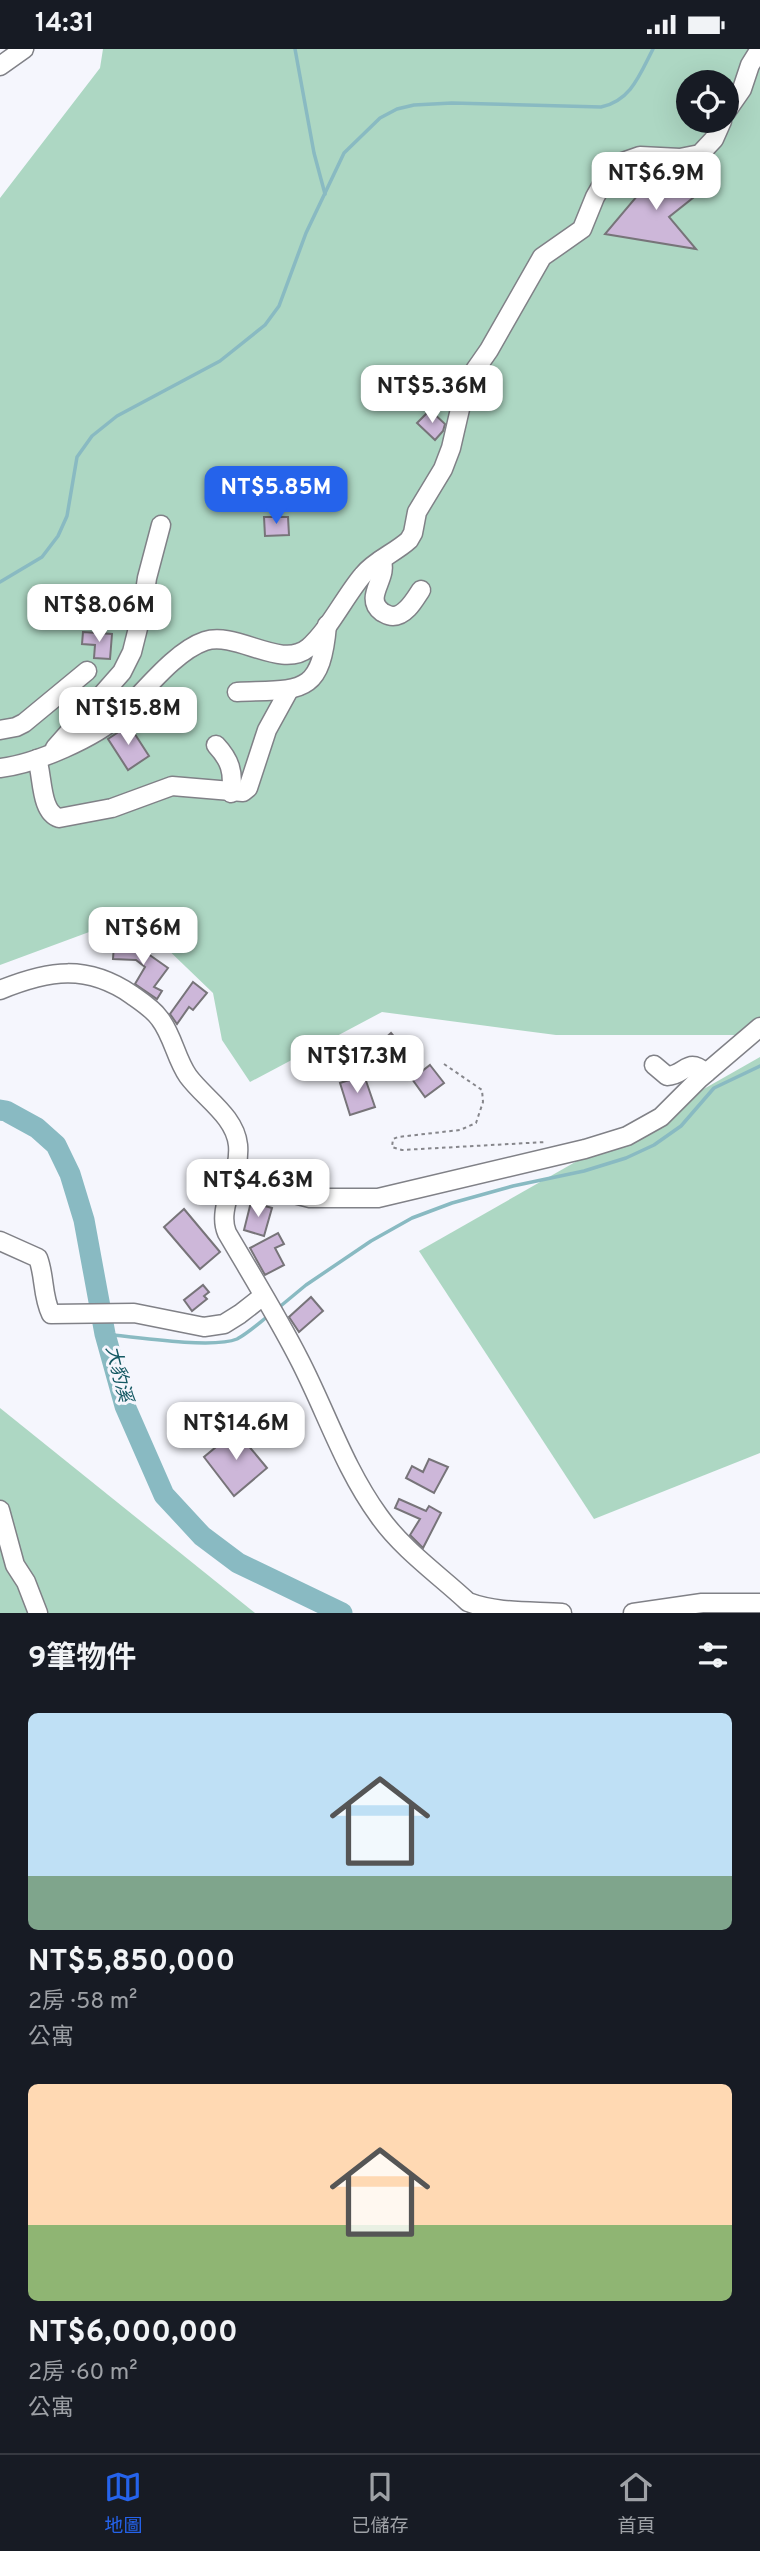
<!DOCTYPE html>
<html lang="zh-TW">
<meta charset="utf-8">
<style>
:root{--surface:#171b24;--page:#242831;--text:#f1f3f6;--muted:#9ea1a6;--line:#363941;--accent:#2563eb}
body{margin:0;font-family:Overpass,"Noto Sans TC",sans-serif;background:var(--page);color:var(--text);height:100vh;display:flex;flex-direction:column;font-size:26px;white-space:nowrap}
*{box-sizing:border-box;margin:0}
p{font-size:23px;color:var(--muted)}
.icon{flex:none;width:38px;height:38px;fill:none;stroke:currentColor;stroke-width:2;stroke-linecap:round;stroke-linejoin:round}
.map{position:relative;height:1564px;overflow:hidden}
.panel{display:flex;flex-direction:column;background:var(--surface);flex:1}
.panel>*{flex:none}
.tools{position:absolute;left:676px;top:21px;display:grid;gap:14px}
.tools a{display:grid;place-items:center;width:63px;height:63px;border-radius:50%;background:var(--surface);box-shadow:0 7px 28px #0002;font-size:35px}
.price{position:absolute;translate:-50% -60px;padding:0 16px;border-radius:14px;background:#fff;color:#222;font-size:23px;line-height:46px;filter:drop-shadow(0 2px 4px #0008)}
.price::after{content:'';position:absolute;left:50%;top:42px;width:21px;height:16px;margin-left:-10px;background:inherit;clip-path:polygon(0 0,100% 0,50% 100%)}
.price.on{background:var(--accent);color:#fff}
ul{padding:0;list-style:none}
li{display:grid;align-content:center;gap:14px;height:371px;padding:0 28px}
li span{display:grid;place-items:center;height:217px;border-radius:10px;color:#555}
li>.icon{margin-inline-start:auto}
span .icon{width:126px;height:126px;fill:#fffc;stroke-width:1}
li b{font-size:30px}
h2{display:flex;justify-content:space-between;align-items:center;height:84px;padding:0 28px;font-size:30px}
.status{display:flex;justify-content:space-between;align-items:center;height:49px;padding:0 35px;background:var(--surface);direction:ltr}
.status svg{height:19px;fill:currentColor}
.dock{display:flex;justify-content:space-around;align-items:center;height:98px;border-top:2px solid var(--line);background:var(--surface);font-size:19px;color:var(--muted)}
.dock a{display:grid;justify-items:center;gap:4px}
.dock .on{color:var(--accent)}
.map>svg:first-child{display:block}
.green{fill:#add7c3;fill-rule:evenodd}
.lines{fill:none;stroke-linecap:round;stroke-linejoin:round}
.stream{stroke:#89bac2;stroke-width:3.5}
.river{stroke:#89bac2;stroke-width:21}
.building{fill:#cdb7d9;stroke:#777479;stroke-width:2}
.minor-casing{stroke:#808187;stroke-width:21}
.path{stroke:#86868b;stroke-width:2;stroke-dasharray:3.5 3.5;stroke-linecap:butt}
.minor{stroke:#fff;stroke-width:18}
.labels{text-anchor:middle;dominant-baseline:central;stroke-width:6;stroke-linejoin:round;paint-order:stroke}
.water-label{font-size:19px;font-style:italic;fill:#145862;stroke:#f5f6fd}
</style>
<div class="status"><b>14:31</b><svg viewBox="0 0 49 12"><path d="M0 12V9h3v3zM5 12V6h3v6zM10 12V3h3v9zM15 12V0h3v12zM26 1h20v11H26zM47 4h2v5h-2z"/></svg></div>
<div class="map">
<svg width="760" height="1564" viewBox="0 0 760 1564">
<rect width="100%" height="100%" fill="#f5f6fd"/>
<!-- green -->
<g class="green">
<path d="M103,0H760V986H556L382,963L250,1033L222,991L213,944L159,892L100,879L0,916V149L100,19ZM688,33H726V72H688Z"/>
<path d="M760,1008V1404L594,1470L419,1202Z"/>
<path d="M0,1359L255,1564H0Z"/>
</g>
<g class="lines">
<!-- stream -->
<g class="stream">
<path d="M295,0L314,104L325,145"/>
<path d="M0,533L42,508L58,487L67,467L77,408L92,387L117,367L220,312L265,276L279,257L306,184L344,104L380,69L397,60L414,56L452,54L601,58C631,52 640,25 653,0"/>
<path d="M277,1260L306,1236L371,1192L412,1169L452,1154L513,1137L584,1122L626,1109L654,1096L681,1077L714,1039L760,1017"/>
<path d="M105,1285C133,1288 213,1300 237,1290C248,1284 258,1275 268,1267"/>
</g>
<!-- river -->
<path class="river" d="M0,1061L6,1062L37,1079L56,1096L70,1125L84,1171L105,1285L125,1357L164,1446L202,1487L238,1514L342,1564"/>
</g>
<!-- building -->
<g class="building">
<path d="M621,133H713L669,168L696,200L605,185L638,146Z"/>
<path d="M430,361L445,375L443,382L435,391L417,374Z"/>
<path d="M264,468H288L289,486L265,487Z"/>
<path d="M83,583L112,585L110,610L94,609L95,596L82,595Z"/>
<path d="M129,676L149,707L128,721L108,690Z"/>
<path d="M114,896L144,898V902L168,919L154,938L162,942L157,950L135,935L145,918L136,911L113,910Z"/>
<path d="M193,933L207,944L193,961L189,958L177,975L170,965Z"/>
<path d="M391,984L408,1004L397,1013L381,993Z"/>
<path d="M430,1016L444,1034L425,1048L412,1030Z"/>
<path d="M364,1026L375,1058L350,1066L340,1034Z"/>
<path d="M286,1112L310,1123L305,1136L279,1129Z"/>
<path d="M209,1121L214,1136L210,1150L197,1154L189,1135L198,1131L196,1126Z"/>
<path d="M251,1153L272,1159L264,1187L244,1181Z"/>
<path d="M184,1160L220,1203L200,1220L164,1178Z"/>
<path d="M278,1184L284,1195L275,1199L284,1216L265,1226L250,1199Z"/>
<path d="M203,1236L209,1243L204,1247L207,1250L192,1262L184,1251Z"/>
<path d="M311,1248L323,1262L299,1283L289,1268Z"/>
<path d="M239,1379L250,1392L247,1395L267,1419L234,1447L204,1408Z"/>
<path d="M429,1410L448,1418L434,1444L406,1429L412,1417L423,1423Z"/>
<path d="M399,1450L426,1462L429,1457L441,1464L423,1499L410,1486L420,1470L395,1459Z"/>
</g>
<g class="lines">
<!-- minor casing -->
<g class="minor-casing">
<g id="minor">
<path d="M0,17L24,0"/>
<path d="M726,63L742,40L750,16L760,0"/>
<path d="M381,511C390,528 362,548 382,563C386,565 388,567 393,567C406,567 415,550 421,541"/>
<path d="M237,643C300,640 321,648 327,576"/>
<path d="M0,681L16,678L24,674L87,622"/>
<path d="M216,696C230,711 234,723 231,744"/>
<path d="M55,699L122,623L132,603L142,563L147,529L161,476"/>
<path d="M37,710C43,727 40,763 59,769L112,759L172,737L243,743L248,739L267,681L289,641"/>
<path d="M0,719C35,715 95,689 121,665C144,643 175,602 205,592C237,582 281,621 308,599C329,581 345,547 363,526C375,511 395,504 409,491L413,484L417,463L443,420L451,399L466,334L489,301L542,208L582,180L595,148L604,132L620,114L640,107L680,109L700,105L714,90L722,72"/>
<path d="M0,941C49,921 87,915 132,946C142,953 153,960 160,970C173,987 176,1010 188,1027C204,1049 235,1067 238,1096C241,1127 216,1159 227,1184C251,1225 277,1267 299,1310C326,1362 344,1419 379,1467C402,1500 439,1526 468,1553C497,1564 530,1562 562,1564"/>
<path d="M654,1016L667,1027C686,1026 687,1007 706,1024"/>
<path d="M235,1130L310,1149H378L585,1100L627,1087L661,1068L699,1030L760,978"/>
<path d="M0,1192L38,1209C45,1227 42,1247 51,1265L134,1264L204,1278L224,1275L240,1265L263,1247"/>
<path d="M0,1461L15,1516L26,1533L38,1564"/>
<path d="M633,1564L702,1554H760"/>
</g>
</g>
<!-- path -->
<path class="path" d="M444,1015L482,1041L483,1053L476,1074L460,1081L398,1088L393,1090L392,1098L402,1101L546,1093"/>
<!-- minor -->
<use href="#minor" class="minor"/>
</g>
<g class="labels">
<!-- water labels -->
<g class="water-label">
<text transform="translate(118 1325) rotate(76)">大豹溪</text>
</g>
</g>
</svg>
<div class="tools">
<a><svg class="icon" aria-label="locate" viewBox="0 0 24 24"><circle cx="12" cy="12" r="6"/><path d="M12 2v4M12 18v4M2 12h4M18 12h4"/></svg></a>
</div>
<b class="price" style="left:656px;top:163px">NT$6.9M</b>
<b class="price" style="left:432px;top:376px">NT$5.36M</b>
<b class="price on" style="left:276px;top:477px">NT$5.85M</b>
<b class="price" style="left:99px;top:595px">NT$8.06M</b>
<b class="price" style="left:128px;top:698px">NT$15.8M</b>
<b class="price" style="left:143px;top:918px">NT$6M</b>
<b class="price" style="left:357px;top:1046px">NT$17.3M</b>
<b class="price" style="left:258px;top:1170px">NT$4.63M</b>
<b class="price" style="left:236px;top:1413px">NT$14.6M</b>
</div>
<section class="panel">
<h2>9筆物件<svg class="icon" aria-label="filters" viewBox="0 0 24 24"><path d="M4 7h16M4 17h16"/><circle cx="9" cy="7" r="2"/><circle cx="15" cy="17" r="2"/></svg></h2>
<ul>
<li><span style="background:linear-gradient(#bfe0f5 75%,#7fa58c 0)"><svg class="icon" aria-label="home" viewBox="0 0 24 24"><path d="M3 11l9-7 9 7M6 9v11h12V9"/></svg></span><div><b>NT$5,850,000</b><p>2房 · 58 m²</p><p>公寓</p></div></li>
<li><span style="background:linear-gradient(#ffd9b3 65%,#8fb573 0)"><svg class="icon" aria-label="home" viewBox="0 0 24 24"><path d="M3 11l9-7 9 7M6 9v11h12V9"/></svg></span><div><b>NT$6,000,000</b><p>2房 · 60 m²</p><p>公寓</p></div></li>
</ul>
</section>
<nav class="dock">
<a class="on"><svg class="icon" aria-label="map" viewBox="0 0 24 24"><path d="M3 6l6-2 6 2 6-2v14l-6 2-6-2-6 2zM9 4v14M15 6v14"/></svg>地圖</a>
<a><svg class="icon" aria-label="saved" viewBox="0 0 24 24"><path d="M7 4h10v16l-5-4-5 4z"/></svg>已儲存</a>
<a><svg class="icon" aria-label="home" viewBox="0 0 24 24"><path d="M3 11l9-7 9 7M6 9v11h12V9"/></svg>首頁</a>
</nav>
